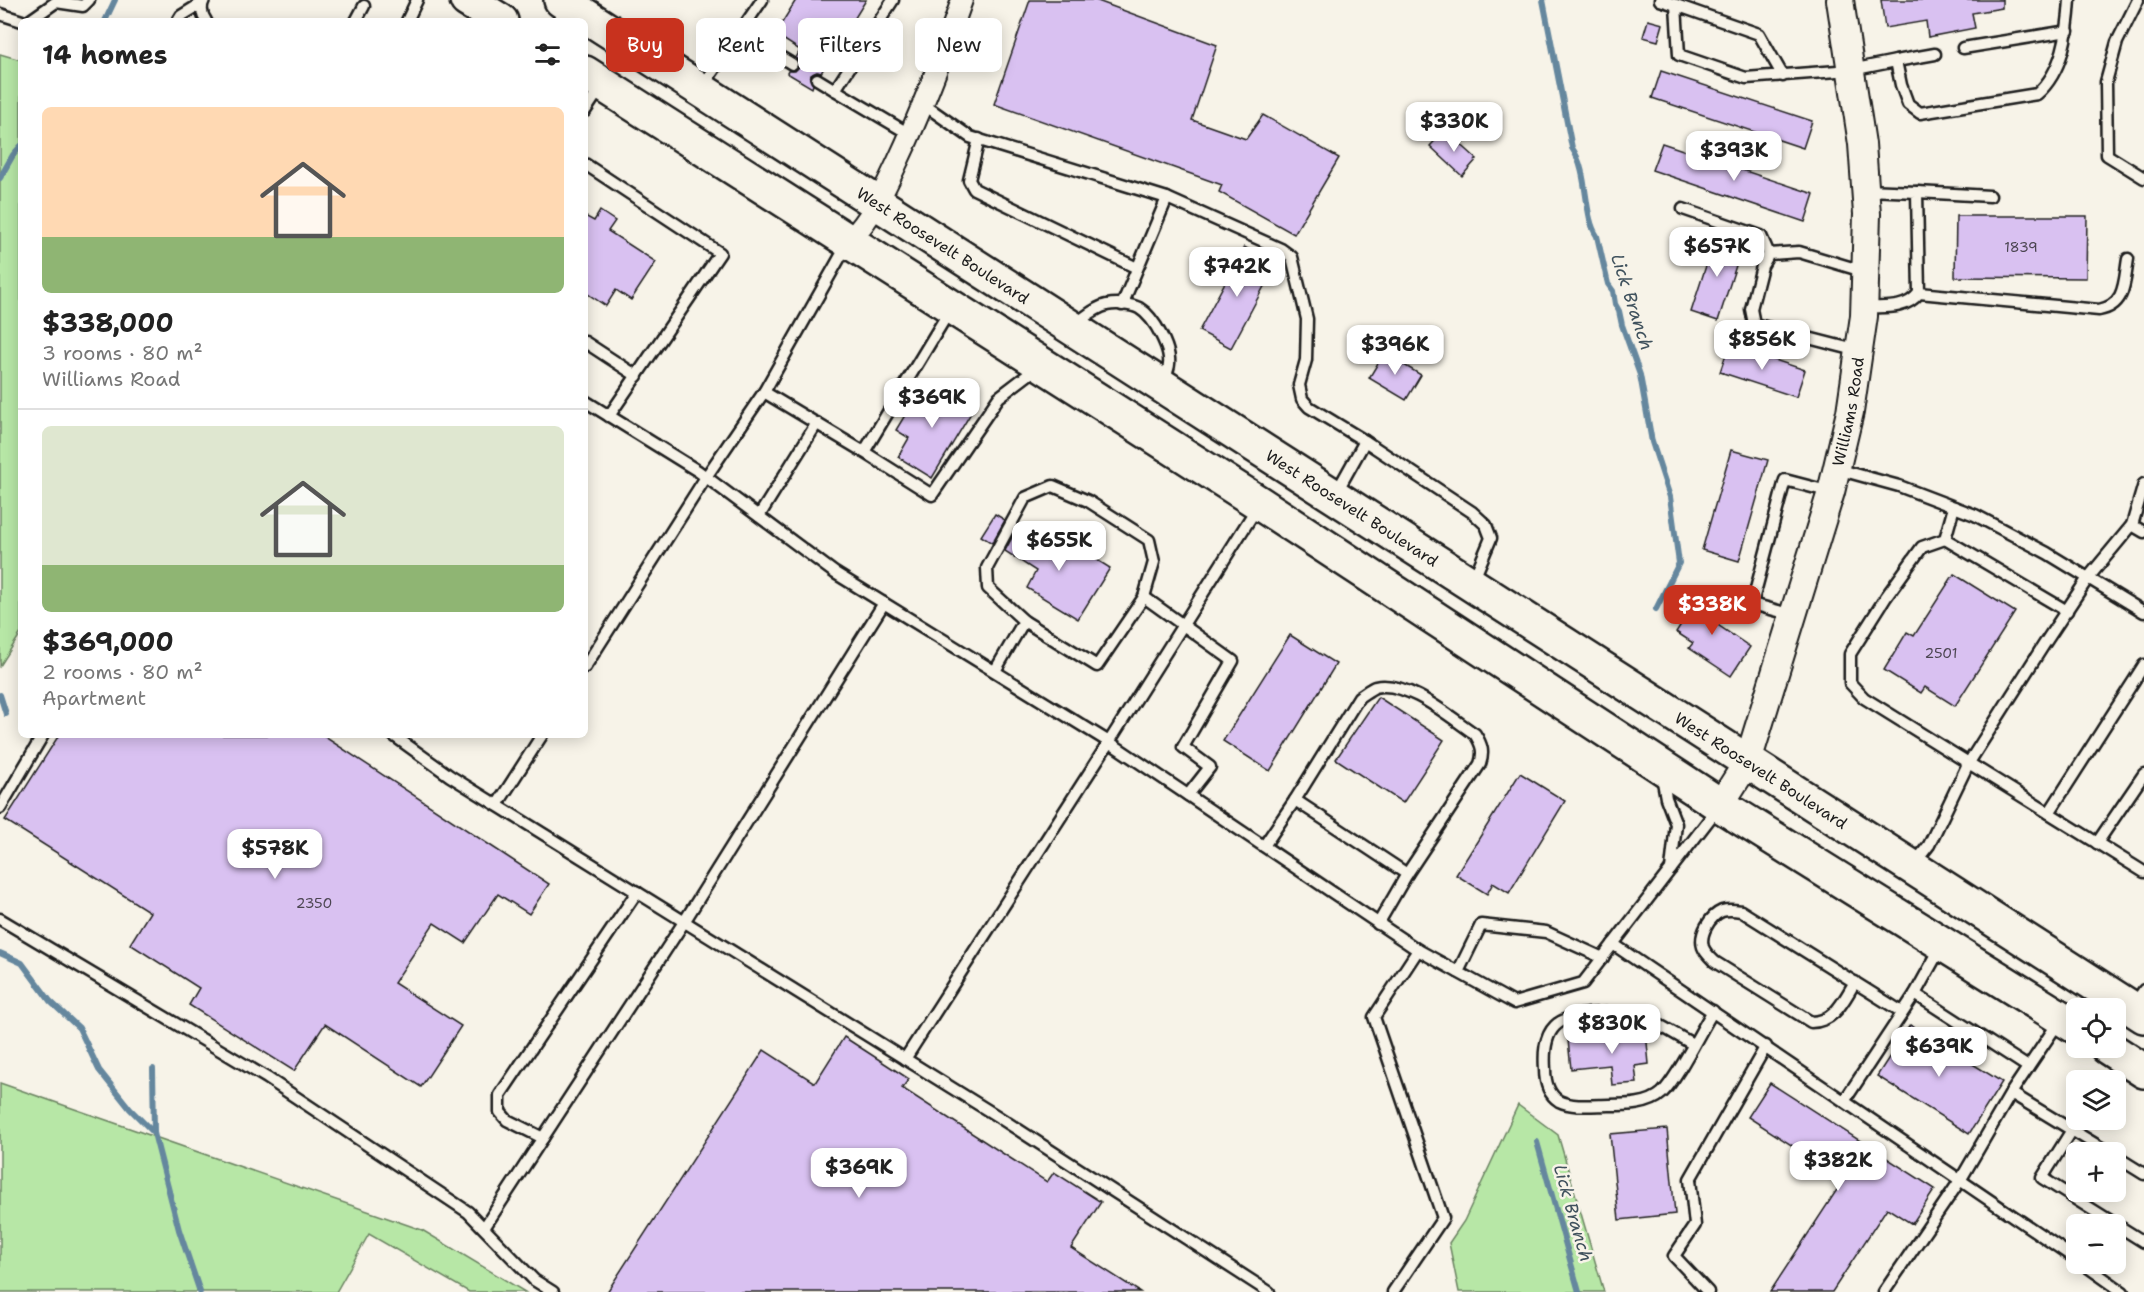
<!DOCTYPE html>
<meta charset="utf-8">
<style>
:root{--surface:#fff;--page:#f2f2f2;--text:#222;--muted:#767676;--line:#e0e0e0;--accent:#c8321e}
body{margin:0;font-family:"Shantell Sans",sans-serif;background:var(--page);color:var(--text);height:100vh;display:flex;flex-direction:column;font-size:22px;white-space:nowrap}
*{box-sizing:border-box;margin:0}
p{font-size:20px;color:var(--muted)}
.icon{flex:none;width:33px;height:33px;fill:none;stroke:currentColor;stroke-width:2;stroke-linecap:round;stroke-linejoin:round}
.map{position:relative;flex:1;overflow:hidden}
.details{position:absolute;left:18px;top:18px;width:570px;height:720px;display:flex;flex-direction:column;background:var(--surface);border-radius:9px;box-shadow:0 3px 15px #0003}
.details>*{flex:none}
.guide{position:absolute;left:606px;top:18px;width:570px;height:54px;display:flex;gap:12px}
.tools{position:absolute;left:2066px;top:998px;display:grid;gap:12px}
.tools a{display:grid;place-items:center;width:60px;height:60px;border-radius:9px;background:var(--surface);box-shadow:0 3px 15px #0003;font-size:30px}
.price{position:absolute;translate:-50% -51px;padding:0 14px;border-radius:12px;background:#fff;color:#222;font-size:20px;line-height:39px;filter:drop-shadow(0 2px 3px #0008)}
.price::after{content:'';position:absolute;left:50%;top:36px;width:18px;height:14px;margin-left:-9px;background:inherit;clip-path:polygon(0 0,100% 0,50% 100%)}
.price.current{background:var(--accent);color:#fff}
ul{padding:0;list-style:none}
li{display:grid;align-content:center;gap:12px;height:318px;padding:0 24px}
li+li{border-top:2px solid var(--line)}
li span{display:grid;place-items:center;height:186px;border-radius:9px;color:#555}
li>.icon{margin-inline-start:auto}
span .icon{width:108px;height:108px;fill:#fffc;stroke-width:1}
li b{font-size:26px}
h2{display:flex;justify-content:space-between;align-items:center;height:72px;padding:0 24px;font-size:26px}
.pill{padding:0 21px;border-radius:9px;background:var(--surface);box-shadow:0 3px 15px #0003;font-size:21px;line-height:54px}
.pill.current{background:var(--accent);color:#fff}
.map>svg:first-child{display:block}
.green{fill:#b7e7a6;stroke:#6a8261;stroke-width:1.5}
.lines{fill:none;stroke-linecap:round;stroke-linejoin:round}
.stream{stroke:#65879e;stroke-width:6}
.building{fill:#d9c1f1;stroke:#1c1c1c;stroke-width:1.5}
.service-casing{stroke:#1c1c1c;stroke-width:15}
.minor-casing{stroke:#1c1c1c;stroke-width:24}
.tertiary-casing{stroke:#1c1c1c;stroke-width:30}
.trunk-casing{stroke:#1c1c1c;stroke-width:38}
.service{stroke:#f7f3e8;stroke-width:10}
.minor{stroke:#f7f3e8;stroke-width:20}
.tertiary{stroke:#f7f3e8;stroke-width:26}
.trunk{stroke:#f7f3e8;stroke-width:33}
.labels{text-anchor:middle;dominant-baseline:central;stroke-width:5;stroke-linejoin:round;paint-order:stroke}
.number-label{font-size:14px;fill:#4b4551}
.street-label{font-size:16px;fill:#1c1c1c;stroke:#f7f3e8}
.water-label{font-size:18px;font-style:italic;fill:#40525d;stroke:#f7f3e8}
</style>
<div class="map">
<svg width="2144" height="1292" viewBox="0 0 2144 1292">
<rect width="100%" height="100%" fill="#f7f3e8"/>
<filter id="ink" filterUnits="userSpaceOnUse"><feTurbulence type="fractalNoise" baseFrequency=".0167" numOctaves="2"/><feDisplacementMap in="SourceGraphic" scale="12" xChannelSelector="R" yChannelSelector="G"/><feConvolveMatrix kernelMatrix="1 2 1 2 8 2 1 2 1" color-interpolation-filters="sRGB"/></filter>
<g filter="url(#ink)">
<!-- green -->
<g class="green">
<path d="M0,54L21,60V633L0,666Z"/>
<path d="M0,1083L422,1230L525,1292H469L369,1234L336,1292H0Z"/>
<path d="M1518,1105L1558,1135L1604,1292H1459L1449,1243L1464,1221Z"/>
</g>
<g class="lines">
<!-- stream -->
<g class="stream">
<path d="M1543,0L1572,148C1589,172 1583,216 1597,236L1608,284L1613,291L1615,304L1619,311L1622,325L1640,375L1652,442L1670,497L1679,563L1656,609"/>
<path d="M105,21L115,0"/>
<path d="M0,178L13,155L21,146"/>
<path d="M0,695L6,714"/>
<path d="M0,953L22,963L50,1001L79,1028L99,1070L130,1109L154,1133"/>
<path d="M153,1069L154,1133L179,1230L200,1292"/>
<path d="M1537,1142L1579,1292"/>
</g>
</g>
<!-- building -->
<g class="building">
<path d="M796,0H866L821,73L817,72L811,75L810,79L813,85L812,88L787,73L788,71H795L799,67V61L796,58L800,50L775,34Z"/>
<path d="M1030,0H1095L1217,45L1192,120L1246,139L1263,115L1339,158L1294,234L1219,192L1222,185L994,104Z"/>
<path d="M1881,0H2002V8L1972,13L1975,28L1928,37L1926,21L1885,28Z"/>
<path d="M1648,20L1663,24L1658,41L1643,37Z"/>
<path d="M1661,71L1812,121L1803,148L1652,98Z"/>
<path d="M1445,130L1477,159L1462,176L1430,146Z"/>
<path d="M1662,143L1814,194L1805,222L1652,170Z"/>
<path d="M600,211L615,221L608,231L656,262L631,300L616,290L606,306L585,292V216L594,221Z"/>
<path d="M1956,216H2087L2086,278L1955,277Z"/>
<path d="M1716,235L1743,244L1718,321L1691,312Z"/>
<path d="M1244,247L1276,264L1231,348L1199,331Z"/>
<path d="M1729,345L1805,370L1796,397L1720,372Z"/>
<path d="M1384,353L1421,375L1406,400L1369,378Z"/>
<path d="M922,387L940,397L944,390L974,408L932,478L898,457L909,438L896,430Z"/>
<path d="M1731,450L1768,460L1739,561L1702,550Z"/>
<path d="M995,514L1005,520L992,543L981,536Z"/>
<path d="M1017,528L1050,549L1059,536L1110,568L1078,619L1027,588L1036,571L1005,551Z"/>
<path d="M1954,574L2015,612L1955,706L1925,687L1921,693L1884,670L1907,632L1914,636Z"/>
<path d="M1702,592L1723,606L1712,621L1750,647L1731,676L1689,648L1693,643L1676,632Z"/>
<path d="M1290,635L1336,664L1270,771L1223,741Z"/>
<path d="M1378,697L1444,740L1403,803L1336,759Z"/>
<path d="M59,735H322L549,884L529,914L498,894L465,943L434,923L394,983L461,1026L421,1087L325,1024L294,1071L189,1005L199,988L130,944L150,912L5,820Z"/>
<path d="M1520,773L1565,801L1509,893L1493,883L1487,894L1456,875Z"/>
<path d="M1910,1025L1922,1032L1940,1028L1945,1047L2002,1082L1969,1134L1877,1076Z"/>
<path d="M1646,1032L1649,1064L1635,1066L1637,1083L1612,1085L1610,1065L1571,1069L1568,1040Z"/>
<path d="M844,1037L909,1079L902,1088L1047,1182L1054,1172L1101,1202L1071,1248L1140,1292H607L764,1050L815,1083Z"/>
<path d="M1770,1083L1935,1189L1912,1224L1887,1208L1832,1292H1770L1844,1179L1748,1117Z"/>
<path d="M1667,1129L1675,1214L1619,1220L1610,1134Z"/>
</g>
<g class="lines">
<!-- service casing -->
<g class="service-casing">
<g id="service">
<path d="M204,0C200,7 202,15 206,21"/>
<path d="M893,0L835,90L911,135"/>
<path d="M1660,0L1676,5"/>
<path d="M2138,0L2117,42L2106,82L2107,155L2144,178"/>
<path d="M0,14L22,21"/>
<path d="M29,21L56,2L83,6L89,0"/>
<path d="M178,21L181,16L202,3"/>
<path d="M356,21L364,6"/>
<path d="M407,21L417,0"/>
<path d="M739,32L792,64"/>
<path d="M1963,48L2068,31"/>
<path d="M1896,61L1935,54"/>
<path d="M1783,76L1759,34L1676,5L1679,55L1746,78L1851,70L1896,61L1901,85L1908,104L1920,113L2037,94C2063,71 2068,33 2070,0"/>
<path d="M817,79L835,90"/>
<path d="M702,87L762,0"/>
<path d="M923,104L970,137L1167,198L1122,305"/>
<path d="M585,111L601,87"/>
<path d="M979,139L969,180L974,189L1137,268"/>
<path d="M585,164L720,253L609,416"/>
<path d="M1917,192L1990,196"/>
<path d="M1167,198L1281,249L1292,257L1307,319L1306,360L1299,385L1302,399L1309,407L1365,441L1472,512L1486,525L1491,538L1473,581"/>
<path d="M1683,209L1761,236L1769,254"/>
<path d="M1919,293L2099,310C2126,305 2124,282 2128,259"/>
<path d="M1865,307C1885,307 1906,310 1919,293L1917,192L1866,190"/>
<path d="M1075,324C1084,318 1096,307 1107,305C1115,303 1131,304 1139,308C1154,317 1174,352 1168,369C1167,373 1164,378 1162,382"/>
<path d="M585,342L637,376"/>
<path d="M1859,351L1754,324L1751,309L1762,266L1769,254L1799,252L1866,272"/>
<path d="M764,392L848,243"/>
<path d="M585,401L698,471L835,573L1109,742L1258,506"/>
<path d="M864,452L932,495L999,397L1037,368"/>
<path d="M1837,469L1899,486L1975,515L2047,553L2144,612"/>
<path d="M1336,493L1365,441"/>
<path d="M1954,507L1945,539L1922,547L1886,597L1850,654V683L1864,698L2144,872"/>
<path d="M759,516L817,423"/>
<path d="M2132,525L2144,532"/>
<path d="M1945,539L2067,611"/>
<path d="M1793,615L1752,604L1785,480L1831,492"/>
<path d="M1024,621L988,588L987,568L1025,498L1053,486L1088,501L1149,540L1154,562L1144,597"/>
<path d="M585,667L706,477L764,392L864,452L950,310"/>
<path d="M995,671L1024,621L1097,666L1144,597L1233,661L1183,747L1210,767L1188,795"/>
<path d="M393,735L450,776L997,1116L1269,1292"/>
<path d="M1662,776L1666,798L1676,824L1671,869"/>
<path d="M1295,800L1359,697C1364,694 1370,689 1375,687C1406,679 1450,717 1475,734C1482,745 1484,752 1480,764L1407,874"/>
<path d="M497,805L542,735"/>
<path d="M0,808L43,735"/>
<path d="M2049,813L2144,665"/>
<path d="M2097,843L2144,774"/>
<path d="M1264,846L1295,800L1407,874L1378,924"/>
<path d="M1914,864L1929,845L1968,764L2043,646L2088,578L2132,525L2144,484"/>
<path d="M0,919L267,1078L468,1212L534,1280L553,1292"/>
<path d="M1613,944L2076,1259"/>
<path d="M1458,972L1481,925L1546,932L1603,958"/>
<path d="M1855,982C1843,1001 1835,1022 1811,1022L1715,962C1710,957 1705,953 1703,947C1699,934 1710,916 1722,911C1729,909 1735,910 1741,911L1902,1012"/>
<path d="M1915,994L2028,1067"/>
<path d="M2134,1005L2144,990"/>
<path d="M2060,1020L2011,1093L2108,1152"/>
<path d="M1693,1044C1677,1036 1656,1021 1640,1017C1619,1012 1571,1010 1555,1026C1544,1037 1544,1055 1545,1069C1545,1081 1548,1094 1559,1101C1573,1108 1595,1105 1609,1105C1626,1105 1649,1105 1662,1093C1679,1076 1699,1033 1713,1011"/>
<path d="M905,1059L1109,742L1418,950"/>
<path d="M1845,1100L1915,994L1941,947"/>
<path d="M2072,1130L2042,1178L2144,1242"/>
<path d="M543,1138L507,1120L500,1112V1095L637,892"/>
<path d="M2115,1156L2144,1174"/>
<path d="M484,1228L684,922L884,603"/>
<path d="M2082,1263L2123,1292"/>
<path d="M1393,1292L1443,1218L1374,1017L1418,950L1514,1003L1583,983L1718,808"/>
<path d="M1708,1292L1674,1256L1695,1225L1690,1179L1766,1046"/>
<path d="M1884,1292L1961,1179L2011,1093"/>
</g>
</g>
<!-- minor casing -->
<g class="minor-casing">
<path id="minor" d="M849,241C872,217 883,193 897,163C922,110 943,55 962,0"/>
</g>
<!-- tertiary casing -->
<g class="tertiary-casing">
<g id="tertiary">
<path id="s1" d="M1720,805L1748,761L1831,492L1850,412L1864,316L1867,214L1862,144L1840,0"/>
</g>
</g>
<!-- trunk casing -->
<g class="trunk-casing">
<g id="trunk">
<path d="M467,0L501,21"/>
<path id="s2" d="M561,0L2144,1016"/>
<path d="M585,73L1259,503L1720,805L2076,1027"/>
<path d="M2107,1047L2144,1071"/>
</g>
</g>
<!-- service -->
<use href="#service" class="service"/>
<!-- minor -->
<use href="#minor" class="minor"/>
<!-- tertiary -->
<use href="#tertiary" class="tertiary"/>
<!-- trunk -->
<use href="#trunk" class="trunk"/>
</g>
</g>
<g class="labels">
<!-- number labels -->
<g class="number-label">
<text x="2021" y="247">1839</text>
<text x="1941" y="653">2501</text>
<text x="314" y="903">2350</text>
</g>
<!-- street labels -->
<g class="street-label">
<text stroke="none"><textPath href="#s2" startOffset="454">West Roosevelt Boulevard</textPath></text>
<text stroke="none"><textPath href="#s1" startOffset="416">Williams Road</textPath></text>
<text stroke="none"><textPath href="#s2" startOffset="940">West Roosevelt Boulevard</textPath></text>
<text stroke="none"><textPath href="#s2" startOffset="1426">West Roosevelt Boulevard</textPath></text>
</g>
<!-- water labels -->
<g class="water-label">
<text transform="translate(1632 302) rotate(72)">Lick Branch</text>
<text transform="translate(1573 1213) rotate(74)">Lick Branch</text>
</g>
</g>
</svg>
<div class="tools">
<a><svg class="icon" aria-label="locate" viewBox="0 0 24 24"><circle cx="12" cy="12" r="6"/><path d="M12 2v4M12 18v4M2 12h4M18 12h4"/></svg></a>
<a><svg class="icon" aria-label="layers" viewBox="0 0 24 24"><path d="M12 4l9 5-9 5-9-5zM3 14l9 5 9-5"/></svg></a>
<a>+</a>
<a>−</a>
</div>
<b class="price" style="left:1454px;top:153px">$330K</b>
<b class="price" style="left:1734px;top:182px">$393K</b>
<b class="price" style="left:1717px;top:278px">$657K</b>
<b class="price" style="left:1237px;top:298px">$742K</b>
<b class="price" style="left:1762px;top:371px">$856K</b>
<b class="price" style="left:1395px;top:376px">$396K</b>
<b class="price" style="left:932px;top:429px">$369K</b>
<b class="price" style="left:1059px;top:572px">$655K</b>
<b class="price current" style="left:1712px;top:636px">$338K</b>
<b class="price" style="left:275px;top:880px">$578K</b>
<b class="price" style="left:1612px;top:1055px">$830K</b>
<b class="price" style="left:1939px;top:1078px">$639K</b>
<b class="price" style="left:1838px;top:1192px">$382K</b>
<b class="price" style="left:859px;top:1199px">$369K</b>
<div class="guide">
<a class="pill current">Buy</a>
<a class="pill">Rent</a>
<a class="pill">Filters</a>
<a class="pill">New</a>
</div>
<section class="details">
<h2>14 homes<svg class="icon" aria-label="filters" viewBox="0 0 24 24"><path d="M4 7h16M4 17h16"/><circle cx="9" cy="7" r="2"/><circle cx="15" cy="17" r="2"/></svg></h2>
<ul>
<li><span style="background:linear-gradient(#ffd9b3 70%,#8fb573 0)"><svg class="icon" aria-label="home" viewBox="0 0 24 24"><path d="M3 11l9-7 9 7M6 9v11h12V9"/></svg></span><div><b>$338,000</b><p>3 rooms · 80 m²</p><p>Williams Road</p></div></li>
<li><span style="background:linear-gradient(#dfe7d0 75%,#8fb573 0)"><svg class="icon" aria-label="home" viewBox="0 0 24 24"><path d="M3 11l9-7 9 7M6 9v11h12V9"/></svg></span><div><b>$369,000</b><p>2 rooms · 80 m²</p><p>Apartment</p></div></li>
</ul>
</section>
</div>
